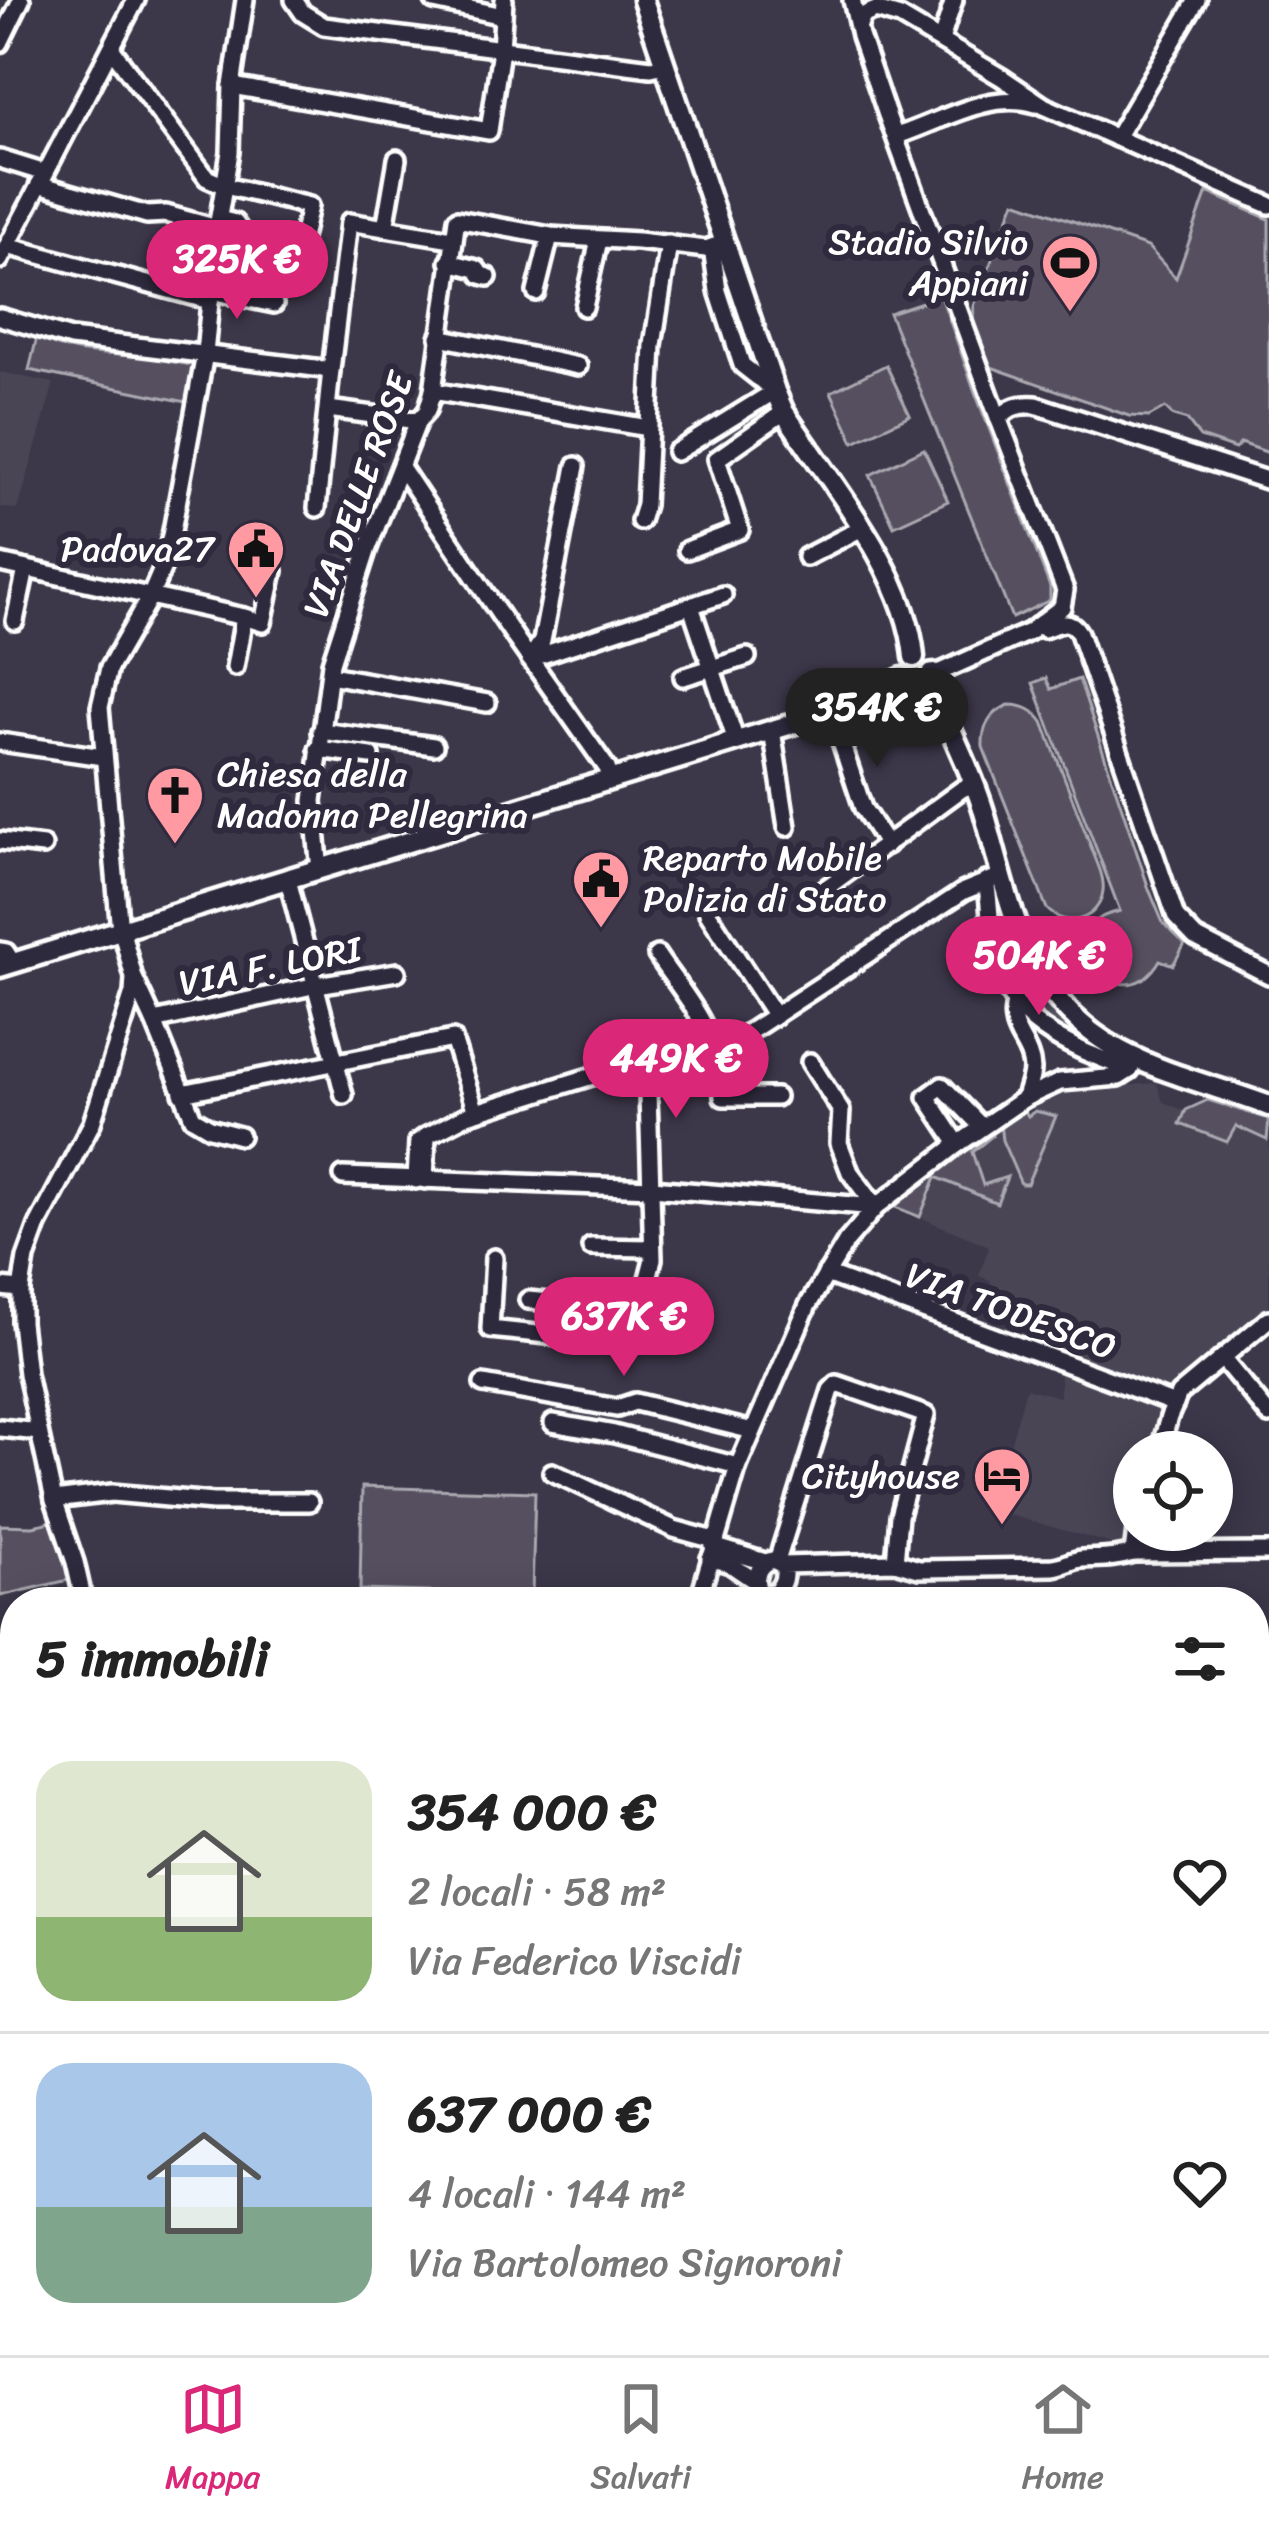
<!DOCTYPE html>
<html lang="it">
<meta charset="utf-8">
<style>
:root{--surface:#fff;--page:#f2f2f2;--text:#222;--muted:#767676;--line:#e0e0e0;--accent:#db2777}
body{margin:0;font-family:Sriracha,sans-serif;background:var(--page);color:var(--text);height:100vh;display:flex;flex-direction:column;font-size:45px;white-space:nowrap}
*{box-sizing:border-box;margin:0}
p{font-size:39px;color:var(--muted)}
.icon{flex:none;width:66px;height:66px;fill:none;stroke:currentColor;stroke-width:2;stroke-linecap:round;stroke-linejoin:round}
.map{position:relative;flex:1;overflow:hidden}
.details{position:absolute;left:0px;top:1587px;width:1269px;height:768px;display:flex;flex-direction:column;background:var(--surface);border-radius:48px 48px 0 0;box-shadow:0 6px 30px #0003}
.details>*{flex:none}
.fabs{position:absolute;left:1113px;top:1431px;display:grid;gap:24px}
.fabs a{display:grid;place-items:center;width:120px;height:120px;border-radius:50%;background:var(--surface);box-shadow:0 6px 30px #0003;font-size:60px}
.price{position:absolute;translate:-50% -102px;padding:0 27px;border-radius:42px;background:var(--accent);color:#fff;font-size:39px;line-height:78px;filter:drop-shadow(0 3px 6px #0008)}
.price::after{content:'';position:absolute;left:50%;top:72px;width:36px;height:27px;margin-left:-18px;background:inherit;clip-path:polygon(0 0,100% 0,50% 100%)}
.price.on{background:#222;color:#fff}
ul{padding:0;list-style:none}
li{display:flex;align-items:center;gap:36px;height:300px;padding:0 36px}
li+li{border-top:3px solid var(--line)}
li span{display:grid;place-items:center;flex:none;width:336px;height:240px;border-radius:36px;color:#555}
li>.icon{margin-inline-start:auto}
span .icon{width:144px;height:144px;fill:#fffc;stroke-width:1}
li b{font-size:51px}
h2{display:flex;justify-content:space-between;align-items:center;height:144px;padding:0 36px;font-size:51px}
.menu{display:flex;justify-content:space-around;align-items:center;height:168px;border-top:3px solid var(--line);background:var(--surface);font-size:33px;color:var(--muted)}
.menu a{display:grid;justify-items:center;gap:6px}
.menu .on{color:var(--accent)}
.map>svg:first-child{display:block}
.built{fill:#494455}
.green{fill:#555060;stroke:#aaa8b0;stroke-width:3}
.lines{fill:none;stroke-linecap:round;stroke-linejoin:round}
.minor-casing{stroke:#fff;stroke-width:24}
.major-casing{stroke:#fff;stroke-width:27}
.minor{stroke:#2f2a3d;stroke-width:15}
.major{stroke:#2f2a3d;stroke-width:18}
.labels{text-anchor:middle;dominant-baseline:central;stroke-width:12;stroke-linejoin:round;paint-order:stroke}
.poi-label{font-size:36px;fill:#fff;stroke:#2f2a3d;text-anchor:end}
.street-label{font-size:36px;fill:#fff;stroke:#2f2a3d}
</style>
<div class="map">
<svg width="1269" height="2355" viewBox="0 0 1269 2355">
<rect width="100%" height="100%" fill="#3c3749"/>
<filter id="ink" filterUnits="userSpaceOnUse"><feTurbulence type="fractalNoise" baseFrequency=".00833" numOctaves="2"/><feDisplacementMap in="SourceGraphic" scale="24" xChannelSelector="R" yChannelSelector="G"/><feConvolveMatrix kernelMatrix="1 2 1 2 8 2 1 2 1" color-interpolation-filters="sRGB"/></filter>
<g filter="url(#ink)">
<!-- built -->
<g class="built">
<path d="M0,372L54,383L18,510L0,507Z"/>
<path d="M1157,1083L1163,1102L1186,1111L1208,1100L1269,1119V1306L1184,1383L1175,1380L1169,1394L1046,1347L1056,1320L988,1292L991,1281L979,1276L989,1246L895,1207L989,1131L1023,1108L1028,1116L1035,1111L1031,1103L1055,1091Z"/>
<path d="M1060,1371L1163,1407L1150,1452H1134V1506L1122,1547L992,1510L1026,1388L1060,1397Z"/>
<path d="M790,2340H1111L1108,2355H780Z"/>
</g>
<!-- green -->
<g class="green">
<path d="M1207,192L1269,219V453L1241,443L1235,449L1200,437L1187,420L1173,416L1165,408L1149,417L1129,416L991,367L973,323L974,306L1015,201L1148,247L1176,278Z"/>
<path d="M941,296L975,392L1050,587V600L1012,618L889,313Z"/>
<path d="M37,337C74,358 113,352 153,358C166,361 179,363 192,365L195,368L191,403L29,370Z"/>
<path d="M886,365L910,415L854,442L831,392Z"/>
<path d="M924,449L948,501L894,526L870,475Z"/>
<path d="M1046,678L1051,689L1079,679L1149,889L1163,923L1185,944L1173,965L1160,960C1123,1023 1059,944 1102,917C1108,914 1114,913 1120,911L1033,683Z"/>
<path d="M1009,705C1024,705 1035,710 1043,722L1100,870C1102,876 1104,884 1103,891C1099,921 1066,929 1047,909L983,747C982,726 990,713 1009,705Z"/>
<path d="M1000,919C1024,971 1052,1016 1099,1050L1055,1028L1026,1001L1029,995L1021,988L1018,990L1005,954Z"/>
<path d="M1208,1100L1269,1119L1267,1140L1236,1126L1227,1142L1180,1124L1186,1110Z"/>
<path d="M1023,1108L1028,1116L1035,1111L1056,1116L1027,1184H1021L1002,1140L1000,1124Z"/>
<path d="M989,1131L992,1136L972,1152L983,1185L1007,1177L997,1203L936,1177L920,1217L895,1207L922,1181Z"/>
<path d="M362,1487L535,1492L532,1595L360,1590Z"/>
<path d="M55,1521L73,1579L0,1596V1525L33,1526Z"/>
</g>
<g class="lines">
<!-- minor casing -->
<g class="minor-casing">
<g id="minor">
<path d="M294,0L303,13L324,26L651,68L665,65"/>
<path d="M852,0L860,36L887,115L999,420L1065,590L1062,607L1029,632L941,672L931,673"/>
<path d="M434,1L503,16"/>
<path d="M858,27L864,15L876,10L900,17L1001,77L1044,106L1269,205"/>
<path d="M941,40L954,0"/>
<path d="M0,43L21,0"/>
<path d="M111,48L207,178L225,186L309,206L298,257L269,273L235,223L219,219"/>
<path d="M232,86L489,131L501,50L504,0"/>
<path d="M896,136C941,122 988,90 1036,104"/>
<path d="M1116,138L1197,0"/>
<path d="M0,159L45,173"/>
<path d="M39,184L147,215L166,214L217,228"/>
<path d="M385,228L397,159"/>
<path d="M7,246L210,301"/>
<path d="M712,247L718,291L742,365L775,391"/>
<path d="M0,260L136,0"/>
<path d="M449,262L477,269L481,275L488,277"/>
<path d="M211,291L274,304"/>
<path d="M536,292L550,236"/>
<path d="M584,307L599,240"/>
<path d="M0,317L71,338L331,370L317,508"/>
<path d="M439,337L578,366"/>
<path d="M331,370L349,222L452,239"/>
<path d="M433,391L648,428"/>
<path d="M328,409L418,421"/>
<path d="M999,420C1008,406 1021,404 1036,405L1269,481"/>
<path d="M676,452L775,391"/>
<path d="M401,467L516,639L607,768L611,780"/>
<path d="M640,521L645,505L653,345L669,244"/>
<path d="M687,550L740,530L717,459L784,412"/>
<path d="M806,557L862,528"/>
<path d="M0,563L244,617L235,667"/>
<path d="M691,606L736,741"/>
<path d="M244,617L263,623L274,571"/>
<path d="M15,621L26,569"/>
<path d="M1044,629C1058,624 1070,617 1079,633L1176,917L1195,937L1269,975"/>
<path d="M530,659L723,595"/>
<path d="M530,659L542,641L576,466"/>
<path d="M330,675L487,703"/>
<path d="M683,677L747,657"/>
<path d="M831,712L863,808L887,845"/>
<path d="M772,730L787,827"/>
<path d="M321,731L434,746"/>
<path d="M0,742L103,757"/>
<path d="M318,749L371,756"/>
<path d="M0,841L43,846"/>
<path d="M320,870L313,801L331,663L368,548L418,421L427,411L433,391L457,219L550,236L638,241L706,249L726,242"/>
<path d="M288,880L344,1095"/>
<path d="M986,881C991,906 989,931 994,955C1008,1025 1071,1047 1130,1070"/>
<path d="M811,899L962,789L974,784"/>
<path d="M708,913L775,1016"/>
<path d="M0,951L6,952L13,963"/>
<path d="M657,955C673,980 708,1020 712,1049"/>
<path d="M135,980L154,1021L193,1118L210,1128L240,1136"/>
<path d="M1015,1003C1007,1033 1031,1043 1032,1069C1032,1079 1027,1089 1025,1098"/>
<path d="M154,1021L317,985L397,972"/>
<path d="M722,1049L723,1097H776"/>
<path d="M810,1062L841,1111L839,1143L850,1172L876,1207"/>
<path d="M182,1093L453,1039L476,1112"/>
<path d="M427,1136L467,1115L666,1053L725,1048L964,891L1001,876"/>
<path d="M958,1144L927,1097L942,1086L982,1127"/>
<path d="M343,1176L652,1188L876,1207"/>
<path d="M416,1180L418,1142L427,1136L425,1180"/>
<path d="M591,1247L652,1248"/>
<path d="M494,1258L490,1329L631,1344L653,1259L647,1060"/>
<path d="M826,1274L1175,1404"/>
<path d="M0,1287L21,1289"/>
<path d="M528,1300L640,1311"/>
<path d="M1222,1358L1269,1415"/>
<path d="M483,1384L617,1408L635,1402L753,1431"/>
<path d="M553,1423L614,1434L738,1466"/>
<path d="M0,1428L39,1432"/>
<path d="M1159,1452L1169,1417L1179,1394L1269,1319"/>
<path d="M552,1472L674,1529L714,1540"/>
<path d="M54,1500L112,1493L213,1502H309"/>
<path d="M713,1546L765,1562"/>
<path d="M1133,1553L1136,1530"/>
<path d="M710,1558L730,1564L755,1581"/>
<path d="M777,1561L831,1390L837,1384L926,1415L899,1516L895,1562"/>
<path d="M783,1565C786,1576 783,1586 774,1593H761C752,1582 757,1564 772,1560L783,1565L895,1562L919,1569L1053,1567C1064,1566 1071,1560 1082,1559C1100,1558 1115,1559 1133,1553L1269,1552"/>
<path d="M84,1602L75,1562L54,1500L42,1445L27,1374L21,1322V1289L26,1258L38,1225L92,1123L133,993L134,978L119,920L100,707L109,668L150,597L165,562L172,531L205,354L217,228L230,152L232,86L245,0"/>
<path d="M698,1602L738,1466L808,1305L846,1242L876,1207L958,1144L1025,1098L1060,1082L1119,1077L1130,1070L1135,1058"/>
<path d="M1254,1891L1269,1895"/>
<path d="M1254,1972L1269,1974"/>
<path d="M0,1977L15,1971"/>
<path d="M1254,2076L1269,2102"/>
<path d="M0,2105L1,2102L15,2107"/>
<path d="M0,2140L15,2146"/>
<path d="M1254,2223L1269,2228"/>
<path d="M1254,2251L1269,2241"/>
<path d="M1254,2312L1263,2315L1269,2295"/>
<path d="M245,2340L254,2355"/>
<path d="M356,2340L365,2355"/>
<path d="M558,2340L567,2355"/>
<path d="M1119,2343L1159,2355"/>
<path d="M14,2355L19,2340"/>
<path d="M57,2355L62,2340"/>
<path d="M176,2355L198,2340"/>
</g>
</g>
<!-- major casing -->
<g class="major-casing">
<g id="major">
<path d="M643,0L775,391L784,412C830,482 907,573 914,657"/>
<path d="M926,683C939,700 947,721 956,741C967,766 979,792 986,819C1012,912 1027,1001 1121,1051C1166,1075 1222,1088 1269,1106"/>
<path d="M0,967L802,721L858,701L902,678"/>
<path d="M1254,2017L1269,2008"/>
<path d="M667,2355L692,2340"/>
</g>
</g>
<!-- minor -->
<use href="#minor" class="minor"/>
<!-- major -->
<use href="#major" class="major"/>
</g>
</g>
<!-- icons -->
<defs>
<g id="stadium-pin" transform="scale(3)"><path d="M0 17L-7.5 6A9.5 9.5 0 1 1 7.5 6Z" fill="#ff9aa2" stroke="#2f2a3d"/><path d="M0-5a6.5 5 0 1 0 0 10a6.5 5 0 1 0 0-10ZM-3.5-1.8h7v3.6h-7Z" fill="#111"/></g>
<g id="civic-pin" transform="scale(3)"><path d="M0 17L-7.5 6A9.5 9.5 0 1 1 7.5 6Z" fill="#ff9aa2" stroke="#2f2a3d"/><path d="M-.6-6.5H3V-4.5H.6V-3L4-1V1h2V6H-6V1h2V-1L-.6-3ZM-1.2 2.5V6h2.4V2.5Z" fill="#111"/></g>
<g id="church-pin" transform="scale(3)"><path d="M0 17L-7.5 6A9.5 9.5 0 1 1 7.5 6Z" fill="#ff9aa2" stroke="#2f2a3d"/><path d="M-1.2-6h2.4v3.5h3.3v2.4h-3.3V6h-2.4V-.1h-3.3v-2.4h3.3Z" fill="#111"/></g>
<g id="hotel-pin" transform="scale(3)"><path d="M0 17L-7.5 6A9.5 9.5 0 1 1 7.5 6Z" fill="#ff9aa2" stroke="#2f2a3d"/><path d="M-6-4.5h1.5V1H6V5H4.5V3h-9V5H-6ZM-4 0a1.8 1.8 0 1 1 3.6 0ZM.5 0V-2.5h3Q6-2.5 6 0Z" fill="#111"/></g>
</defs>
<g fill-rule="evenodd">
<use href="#stadium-pin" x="1070" y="263"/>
<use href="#civic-pin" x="256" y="549"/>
<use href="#church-pin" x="175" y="795"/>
<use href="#civic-pin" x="601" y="879"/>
<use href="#hotel-pin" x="1002" y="1476"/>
</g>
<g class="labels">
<!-- poi labels -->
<g class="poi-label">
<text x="1028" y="242">Stadio Silvio<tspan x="1028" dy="41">Appiani</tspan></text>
<text x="214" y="549">Padova27</text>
<text x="217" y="774" text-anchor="start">Chiesa della<tspan x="217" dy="41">Madonna Pellegrina</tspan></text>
<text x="643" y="858" text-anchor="start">Reparto Mobile<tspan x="643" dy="41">Polizia di Stato</tspan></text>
<text x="960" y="1476">Cityhouse</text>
</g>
<!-- street labels -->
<g class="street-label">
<text transform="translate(358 495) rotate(-70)">VIA DELLE ROSE</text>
<text transform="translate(270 966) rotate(-11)">VIA F. LORI</text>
<text transform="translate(1011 1311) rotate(20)">VIA TODESCO</text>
</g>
</g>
</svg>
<div class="fabs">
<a><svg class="icon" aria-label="locate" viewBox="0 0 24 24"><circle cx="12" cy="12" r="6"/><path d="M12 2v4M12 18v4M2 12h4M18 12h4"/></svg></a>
</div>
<b class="price" style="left:237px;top:322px">325K €</b>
<b class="price on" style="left:877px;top:770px">354K €</b>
<b class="price" style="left:1039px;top:1018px">504K €</b>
<b class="price" style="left:676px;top:1121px">449K €</b>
<b class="price" style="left:624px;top:1379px">637K €</b>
<section class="details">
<h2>5 immobili<svg class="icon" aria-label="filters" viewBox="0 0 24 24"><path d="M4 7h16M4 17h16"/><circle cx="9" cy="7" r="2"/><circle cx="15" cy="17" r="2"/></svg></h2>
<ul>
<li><span style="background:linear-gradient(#dfe7d0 65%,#8fb573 0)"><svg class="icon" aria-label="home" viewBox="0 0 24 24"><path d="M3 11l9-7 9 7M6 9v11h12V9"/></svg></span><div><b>354 000 €</b><p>2 locali · 58 m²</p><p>Via Federico Viscidi</p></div><svg class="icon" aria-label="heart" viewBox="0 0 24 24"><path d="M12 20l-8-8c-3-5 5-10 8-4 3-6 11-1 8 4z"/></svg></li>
<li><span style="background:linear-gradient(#a9c7e8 60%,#7fa58c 0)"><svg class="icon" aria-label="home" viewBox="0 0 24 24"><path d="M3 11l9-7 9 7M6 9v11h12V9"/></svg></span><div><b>637 000 €</b><p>4 locali · 144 m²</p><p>Via Bartolomeo Signoroni</p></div><svg class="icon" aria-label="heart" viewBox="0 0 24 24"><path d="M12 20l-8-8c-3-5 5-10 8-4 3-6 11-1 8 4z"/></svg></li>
</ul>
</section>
</div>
<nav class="menu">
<a class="on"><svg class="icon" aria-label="map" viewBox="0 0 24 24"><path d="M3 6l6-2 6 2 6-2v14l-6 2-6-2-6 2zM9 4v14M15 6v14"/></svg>Mappa</a>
<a><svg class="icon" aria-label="saved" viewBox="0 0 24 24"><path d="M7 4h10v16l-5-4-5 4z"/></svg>Salvati</a>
<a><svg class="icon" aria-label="home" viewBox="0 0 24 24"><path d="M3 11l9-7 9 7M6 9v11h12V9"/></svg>Home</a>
</nav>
